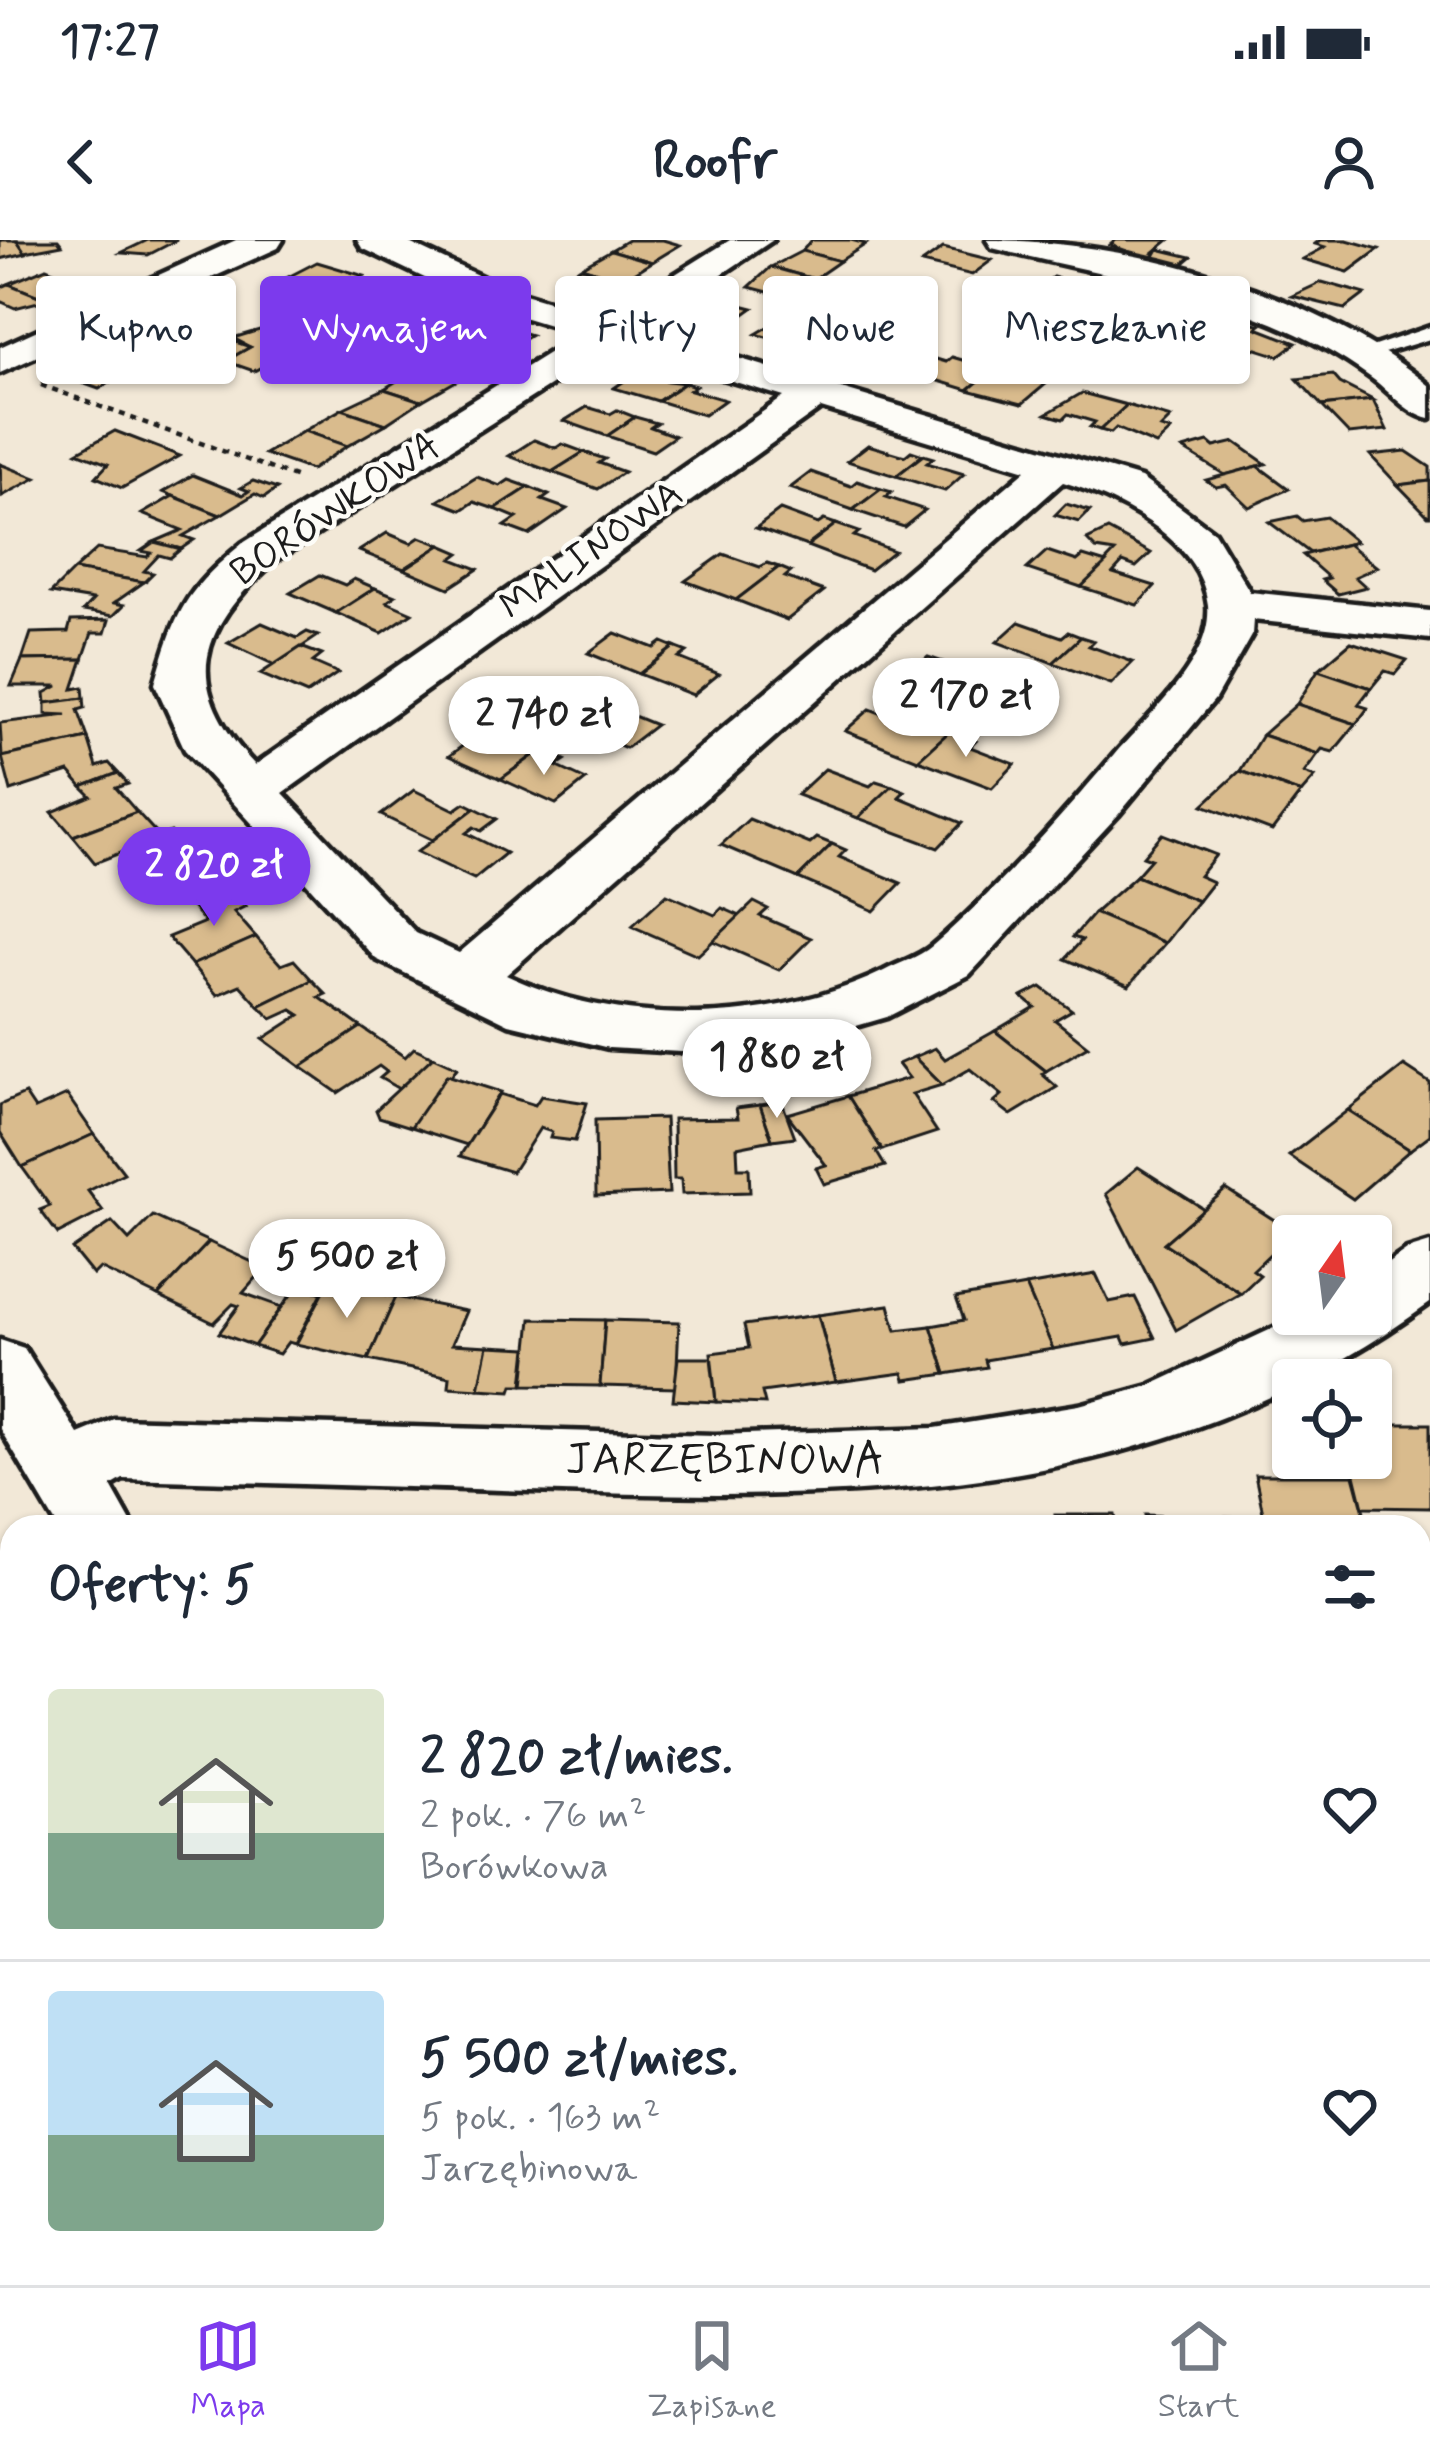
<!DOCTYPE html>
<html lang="pl">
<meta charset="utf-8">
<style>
:root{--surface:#fff;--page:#f2f2f3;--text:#1f2937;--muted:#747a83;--line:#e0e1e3;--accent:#7c3aed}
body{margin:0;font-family:Mynerve,sans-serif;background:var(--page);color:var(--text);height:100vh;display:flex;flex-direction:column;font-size:45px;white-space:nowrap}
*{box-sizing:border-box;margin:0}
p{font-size:39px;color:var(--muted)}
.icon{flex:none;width:66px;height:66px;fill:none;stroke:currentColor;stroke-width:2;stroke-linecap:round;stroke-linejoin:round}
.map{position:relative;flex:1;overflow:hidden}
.drawer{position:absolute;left:0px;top:1275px;width:1431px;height:771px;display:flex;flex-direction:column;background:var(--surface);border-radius:36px 36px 0 0;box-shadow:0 3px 9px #0004}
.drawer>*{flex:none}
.top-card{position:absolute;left:36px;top:36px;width:1359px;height:108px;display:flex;gap:24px}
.needle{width:78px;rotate:14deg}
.fabs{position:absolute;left:1272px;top:975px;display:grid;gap:24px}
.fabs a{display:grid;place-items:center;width:120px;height:120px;border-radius:12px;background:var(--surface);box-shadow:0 3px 9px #0004;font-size:60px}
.price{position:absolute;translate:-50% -102px;padding:0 27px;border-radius:42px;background:#fff;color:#222;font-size:39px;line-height:78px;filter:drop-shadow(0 3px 6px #0008)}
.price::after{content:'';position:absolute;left:50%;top:72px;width:36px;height:27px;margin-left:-18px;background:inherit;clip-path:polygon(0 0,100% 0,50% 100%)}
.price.selected{background:var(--accent);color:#fff}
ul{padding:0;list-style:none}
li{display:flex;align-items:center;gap:36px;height:300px;padding:0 48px}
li+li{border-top:3px solid var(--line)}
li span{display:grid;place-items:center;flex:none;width:336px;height:240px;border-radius:12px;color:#555}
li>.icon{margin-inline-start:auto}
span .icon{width:144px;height:144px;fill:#fffc;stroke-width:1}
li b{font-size:51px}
h2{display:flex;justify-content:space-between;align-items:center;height:144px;padding:0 48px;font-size:51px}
.chip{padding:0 42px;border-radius:12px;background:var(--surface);box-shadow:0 3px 9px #0004;font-size:42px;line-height:108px}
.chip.selected{background:var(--accent);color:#fff}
.status{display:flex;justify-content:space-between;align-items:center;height:84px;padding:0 60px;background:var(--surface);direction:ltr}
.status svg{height:33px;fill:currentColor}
header{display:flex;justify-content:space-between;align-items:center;height:156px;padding:0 48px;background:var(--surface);font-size:54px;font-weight:800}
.menu{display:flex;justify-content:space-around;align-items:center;height:168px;border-top:3px solid var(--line);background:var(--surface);font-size:33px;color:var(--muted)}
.menu a{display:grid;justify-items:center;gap:6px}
.menu .selected{color:var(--accent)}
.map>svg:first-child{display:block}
.green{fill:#c3e8a2;stroke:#70825f;stroke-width:3}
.building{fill:#d9bb8d;stroke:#1c1c1c;stroke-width:3}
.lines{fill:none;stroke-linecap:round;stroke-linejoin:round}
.lane-casing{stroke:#1c1c1c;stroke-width:9}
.street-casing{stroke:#1c1c1c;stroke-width:9}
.path{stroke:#1c1c1c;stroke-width:4.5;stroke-dasharray:6 6;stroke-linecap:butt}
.lane{fill:#fdfcf7;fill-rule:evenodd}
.street{fill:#fdfcf7;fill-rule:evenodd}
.labels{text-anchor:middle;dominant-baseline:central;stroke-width:9;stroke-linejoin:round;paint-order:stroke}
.far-street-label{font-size:39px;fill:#1c1c1c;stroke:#fdfcf7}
.street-label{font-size:45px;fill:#1c1c1c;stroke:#fdfcf7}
</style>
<div class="status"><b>17:27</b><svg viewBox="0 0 49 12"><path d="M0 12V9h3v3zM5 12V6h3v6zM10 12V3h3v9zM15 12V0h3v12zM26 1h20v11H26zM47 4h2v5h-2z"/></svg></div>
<header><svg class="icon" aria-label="back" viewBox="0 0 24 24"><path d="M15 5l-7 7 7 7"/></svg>Roofr<svg class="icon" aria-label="person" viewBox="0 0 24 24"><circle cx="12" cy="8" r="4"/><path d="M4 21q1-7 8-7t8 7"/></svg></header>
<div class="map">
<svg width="1430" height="2045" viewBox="0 0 1430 2045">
<rect width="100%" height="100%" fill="#f2e8d7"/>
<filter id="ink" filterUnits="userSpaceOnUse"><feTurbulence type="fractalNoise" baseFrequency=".00833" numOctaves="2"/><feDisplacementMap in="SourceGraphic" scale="24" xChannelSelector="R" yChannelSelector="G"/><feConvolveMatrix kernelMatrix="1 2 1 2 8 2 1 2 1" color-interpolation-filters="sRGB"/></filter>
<g filter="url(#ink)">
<!-- green -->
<g class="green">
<path d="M1430,1427V1785L1419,1803V1447Z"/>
<path d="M1102,2034H1340L1337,2045H1096Z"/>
</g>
<!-- building -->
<g class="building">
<path d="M0,0H17L26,13L0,19Z"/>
<path d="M17,0H58L62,5L25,12Z"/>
<path d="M148,0H177L148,15L121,13Z"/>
<path d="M628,0H663L680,5L652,22L611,10Z"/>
<path d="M851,0L866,4L840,21L802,11L812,0Z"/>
<path d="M1116,0H1169L1153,13L1159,15L1152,20L1110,5Z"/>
<path d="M1320,0H1347L1379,9L1348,32L1303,19L1325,7L1315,4Z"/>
<path d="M943,8L992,20L972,35L922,23Z"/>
<path d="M1158,9L1191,17L1179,27L1152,20Z"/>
<path d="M611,10L652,22L623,40L581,27Z"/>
<path d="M802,11L840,21L814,39L771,27Z"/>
<path d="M317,22L364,36L336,51L288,37Z"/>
<path d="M581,27L618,38L590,60L558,50L577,39L567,36Z"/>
<path d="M771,27L814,39L787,57L749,47Z"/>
<path d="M46,28L78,41L41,57L8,44Z"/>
<path d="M1053,37L1067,41L1110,45L1088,63L1040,47Z"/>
<path d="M1322,42L1365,54L1345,69L1292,56Z"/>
<path d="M9,44L41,57L46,60L15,68L0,61V48Z"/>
<path d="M1110,45L1120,48L1116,50L1153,63L1138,76L1088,63Z"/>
<path d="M384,54L433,69L405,85L355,71Z"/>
<path d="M714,58L753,68L722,90L711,87L718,83L677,74L692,59L707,63Z"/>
<path d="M1194,72L1211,74L1248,85L1228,100L1177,85Z"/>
<path d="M787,76L830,88L803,108L756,94Z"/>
<path d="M472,77L531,95L492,118L449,105L466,95L451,90Z"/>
<path d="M1251,82L1261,85L1257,88L1296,103L1279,116L1228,100Z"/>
<path d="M835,85L879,97L858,118L806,105Z"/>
<path d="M266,88L308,102L254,131L225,121L250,107L233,98Z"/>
<path d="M218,96L233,101L250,107L225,121L192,109Z"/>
<path d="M457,107L490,118L458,140L414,126Z"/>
<path d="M126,111L166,125L145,136L131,131L99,149L76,141Z"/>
<path d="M952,117L993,129L968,150L916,134L936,119L946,122Z"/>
<path d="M414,126L458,140L421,161L384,149L398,140L390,137Z"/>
<path d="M993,129L1046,144L1022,164L968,150Z"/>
<path d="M636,133L660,140L685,143L658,161L614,148Z"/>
<path d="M1333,135L1340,143L1373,160L1322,166L1297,139Z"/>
<path d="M685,143L696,146L690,150L725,160L704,175L658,161Z"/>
<path d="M384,149L421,161L386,184L342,169Z"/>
<path d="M1082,153L1127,165L1100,190L1090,187L1095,182L1068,174L1063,179L1046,174Z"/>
<path d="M1373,160L1387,190L1349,194L1322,166Z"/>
<path d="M1127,165L1171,178L1161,188L1171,191L1156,205L1116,188L1111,193L1100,190Z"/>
<path d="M587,167L610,174L617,170L635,177L607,196L564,181Z"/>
<path d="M342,169L386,184L347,206L304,191Z"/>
<path d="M635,177L657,183L651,187L675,196L653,211L607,196Z"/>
<path d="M115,191L180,216L122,248L96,237L108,224L77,212Z"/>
<path d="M304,191L347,206L311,230L265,214Z"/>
<path d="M534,200L556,208L562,204L584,212L552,232L509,216Z"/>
<path d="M1208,202L1214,207L1235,202L1266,224L1225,235L1183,209Z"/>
<path d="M868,205L905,216L911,211L923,215L896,236L847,221Z"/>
<path d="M1406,211L1430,227V241L1398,245L1370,215Z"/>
<path d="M584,212L605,219L599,223L624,232L598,249L552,232Z"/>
<path d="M923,215L933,218L927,223L964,234L945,251L896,236Z"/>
<path d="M0,224L36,238L2,256Z"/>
<path d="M1258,226L1289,249L1249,267L1226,245L1216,247L1206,240Z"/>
<path d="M811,232L851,246L857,241L881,249L853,270L790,248Z"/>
<path d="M193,235L243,255L249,251L241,248L253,241L277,249L264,258L255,254L220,275L163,252Z"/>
<path d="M477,237L500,246L509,240L529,247L495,269L474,262L462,270L438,261Z"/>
<path d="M1430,241V276H1428L1398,245Z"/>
<path d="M529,247L549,255L542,260L567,269L529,295L505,286L517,278L495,269Z"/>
<path d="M881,249L892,252L886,257L925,270L904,287L853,270Z"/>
<path d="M173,256L220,275L183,296L194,300L181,309L154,302L182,290L142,274Z"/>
<path d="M1066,264L1090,271L1079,282L1055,275Z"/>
<path d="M780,270L818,284L824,280L836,284L807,306L756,288Z"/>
<path d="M1297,276L1303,281L1326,277L1356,302L1310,313L1269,282Z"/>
<path d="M836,284L859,292L854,296L894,311L870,330L807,306Z"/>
<path d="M1108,290L1151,313L1136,327L1123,322L1113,333L1155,346L1137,365L1081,347L1115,312L1096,309L1087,300Z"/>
<path d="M387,293L411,303L420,297L441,305L404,329L359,311Z"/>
<path d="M154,302L181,309L170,318L159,315L144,331L153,333L144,342L74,330L97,309L147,317L151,313L141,311Z"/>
<path d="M1348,304L1377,327L1355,337L1366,347L1338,354L1322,340L1329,338L1303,315Z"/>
<path d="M441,305L460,313L452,319L478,329L449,348L404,329Z"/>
<path d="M1047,311L1077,321L1083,316L1106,323L1081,347L1027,329Z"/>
<path d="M723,314L760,327L767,323L779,327L736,360L685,341Z"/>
<path d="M779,327L791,332L785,337L824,351L787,380L736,360Z"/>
<path d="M74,330L144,342L114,363L124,365L113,376L83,371L93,360L51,353Z"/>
<path d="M320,335L345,345L354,339L375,348L336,373L290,353Z"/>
<path d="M375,348L395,356L387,362L412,373L382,393L336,373Z"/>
<path d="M109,380L105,393H92L83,419L22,420L31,393L68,392L71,381Z"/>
<path d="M1019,382L1062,397L1068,392L1081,397L1053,423L997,402Z"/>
<path d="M262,383L297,398L307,392L318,396L275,425L228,403Z"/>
<path d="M615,393L654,408L662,402L674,407L639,434L588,413Z"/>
<path d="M1081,397L1094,401L1089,406L1133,422L1111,444L1053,423Z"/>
<path d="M1351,402L1407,420L1395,434L1385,431L1371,448L1318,430Z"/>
<path d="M301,407L322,415L313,422L338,433L307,454L260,434Z"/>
<path d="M674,407L687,412L679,418L719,434L693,455L639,434Z"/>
<path d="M928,417L987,437L992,432L1007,437L977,464L905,437Z"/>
<path d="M83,419L73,449L83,447L84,458L46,463L45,453L58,446H11L22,420Z"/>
<path d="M1318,430L1371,448L1358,465L1368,468L1356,484L1297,464Z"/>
<path d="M1007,437L1019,442L1014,447L1059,464L1036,486L977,464Z"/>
<path d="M551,442L589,457L596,452L609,457L573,485L521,463Z"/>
<path d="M609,457L621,463L614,468L656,485L626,508L573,485Z"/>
<path d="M84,458L85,468L78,470L88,498L2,517L0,483L67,475L46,474V463Z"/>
<path d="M1297,464L1356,484L1333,512L1322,509L1318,514L1262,495Z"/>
<path d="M870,469L917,487L923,481L950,491L918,520L845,491Z"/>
<path d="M950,491L976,501L970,507L1015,524L992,548L918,520Z"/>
<path d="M480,493L508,506L517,499L541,510L501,539L449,516Z"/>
<path d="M1262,495L1318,514L1304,533L1315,537L1301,553L1240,531Z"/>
<path d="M88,498L97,527L109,523L118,533L82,547L69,532L11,551L2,517Z"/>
<path d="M541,510L565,520L556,526L586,540L556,564L501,539Z"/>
<path d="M825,529L870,546L876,541L892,546L858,578L797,555Z"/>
<path d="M1240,531L1301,553L1272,591L1203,565Z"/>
<path d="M118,533L128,544L116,548L137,572L73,596L52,572L91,556L82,547Z"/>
<path d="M892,546L905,551L899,557L962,583L938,608L858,578Z"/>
<path d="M414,550L455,570L465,563L475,568L433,600L381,575Z"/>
<path d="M475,568L497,579L481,591L474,587L466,593L506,613L474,639L417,612Z"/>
<path d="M137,572L159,596L171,592L182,605L144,619L135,607L95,623L73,596Z"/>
<path d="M749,579L810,604L817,598L832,604L798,638L721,605Z"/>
<path d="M1162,594L1216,615L1199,636L1213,642L1198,661L1136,636L1151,619L1143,616Z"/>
<path d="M832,604L846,610L839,617L901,643L874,671L798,638Z"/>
<path d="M1136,636L1198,661L1165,703L1094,673Z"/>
<path d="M231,649L246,666L234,672L256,697L192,725L168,697L205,682L191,666Z"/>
<path d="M667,654L715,675L722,668L740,676L698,715L632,686Z"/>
<path d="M754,662L768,669L760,676L811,698L779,730L713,701Z"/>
<path d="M1094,673L1165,703L1129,746L1065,719L1082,700L1073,697Z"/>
<path d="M256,697L281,725L294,720L312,740L259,766L240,745L217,755L192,725Z"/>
<path d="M312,740L326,754L319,757L361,787L301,827L263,799L300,775L292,770L272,779L259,766Z"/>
<path d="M1041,747L1072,770L1055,780L1088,806L1046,831L995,791L1035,767L1022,757Z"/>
<path d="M361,787L405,817L414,808L433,817L399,849L380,838L387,832L379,826L338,853L301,827Z"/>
<path d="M995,791L1046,831L1042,834L1057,847L1011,875L994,862L1002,855L970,829L942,845L914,817L935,808L945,819Z"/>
<path d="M433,817L457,828L411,887L379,877L376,870Z"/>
<path d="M914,817L942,845L912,854L937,892L882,910L848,856L909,838L898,824Z"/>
<path d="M1404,826L1430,843V895L1410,910L1348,870Z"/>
<path d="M447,835L501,852L467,905L411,887Z"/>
<path d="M25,854L35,869L67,855L94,894L22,927L0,892V865Z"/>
<path d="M500,854L535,865L541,856L587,863L575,901L550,898L552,892L540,888L512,932L460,916Z"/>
<path d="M848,856L882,910L876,911L885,926L824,944L816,928L826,925L787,874Z"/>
<path d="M782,862L795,897L772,900L760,865Z"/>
<path d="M760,865L772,900L737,907L738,928H749L750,952L682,954L681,939H674L673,879L738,878L736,868Z"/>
<path d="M1348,870L1410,910L1353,959L1289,916Z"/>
<path d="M665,878L669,953L596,956L595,880Z"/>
<path d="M94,894L124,933L88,951L103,971L58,994L40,970L50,966L22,927Z"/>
<path d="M1138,927L1204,969L1164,1003L1241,1053L1176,1090L1106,954Z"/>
<path d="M1226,949L1293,992L1253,1030L1260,1035L1241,1053L1164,1003Z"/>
<path d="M153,976L209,1002L158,1056L100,1028L93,1035L72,1009L112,982L129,1000Z"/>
<path d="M209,1002L265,1028L243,1053L282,1067L254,1106L219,1093L239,1066L233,1064L214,1083L158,1056Z"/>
<path d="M1096,1034L1109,1062L1135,1057L1155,1098L1125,1104L1122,1097L1053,1109L1026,1046Z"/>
<path d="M328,1043L396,1057L368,1120L296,1104Z"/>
<path d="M298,1045L322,1053L295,1104L288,1102L279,1114L254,1106Z"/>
<path d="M1026,1046L1053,1109L985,1120L987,1127L946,1134L931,1086L964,1080L956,1058Z"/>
<path d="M396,1057L466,1071L452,1104L488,1106L479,1149L449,1147L450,1137L368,1120Z"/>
<path d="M889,1065L896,1090L931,1086L946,1134L905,1140L903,1133L836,1142L818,1075Z"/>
<path d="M818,1075L836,1142L762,1152L765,1164L716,1162L711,1113L749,1108L744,1085Z"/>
<path d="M531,1079L605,1080L600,1146L524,1145Z"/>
<path d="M605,1080L679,1082L676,1148L600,1146Z"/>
<path d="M488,1106L527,1108L523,1145H513L511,1151L479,1149Z"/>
<path d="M678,1118H711L716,1162L673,1160Z"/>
<path d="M1371,1184H1430V1268L1363,1267L1351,1218H1371Z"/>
<path d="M1255,1235H1354L1368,1287H1266Z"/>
<path d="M1055,1275H1115L1117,1287H1132H1056Z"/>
<path d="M1145,1275L1174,1276L1176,1287H1147Z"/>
<path d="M1206,1277L1264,1278L1265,1287H1208Z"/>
<path d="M12,1426V1550L0,1557V1433Z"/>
<path d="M262,2034H427L436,2045H270Z"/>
</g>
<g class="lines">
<!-- lane casing -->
<g class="lane-casing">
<path id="lane" d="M1430,87V99L1364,119L1354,113Z"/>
</g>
<!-- street casing -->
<g class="street-casing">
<g id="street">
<path d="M236,0H283L278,8L0,133V107Z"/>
<path d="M357,0H403L505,48L605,78L730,0H773L640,89L1141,238L1214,292L1250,352L1430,371V399L1253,380L1252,394L1215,459L1118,575L969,735L887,777L808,800L699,813L609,808L509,784L376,719L185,510L155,444C176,371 184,352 243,303L579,94L479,64L362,8ZM614,105L784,157L255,525C180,445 197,390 275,321ZM821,168L1026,230L459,713L416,693L283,553ZM1063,242C1117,258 1201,299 1208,365C1213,421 1147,477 1114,515C1058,580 997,650 932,706C919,717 899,723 884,731C769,786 621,789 506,735Z"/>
<path d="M987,0C1131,0 1319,53 1430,146V179C1405,173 1390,151 1370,137C1340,115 1306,97 1272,83C1183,46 1086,31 992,8Z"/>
<path d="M1430,1003V1063C1156,1263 859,1262 531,1251C395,1246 259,1243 123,1239L111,1246L134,1287H58L0,1189V1100L24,1108L78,1194L114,1179L715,1195L935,1188L1079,1165L1149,1146L1304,1074H1371V1035L1407,1010Z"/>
<path d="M605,2034H709L713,2045H609Z"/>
</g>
</g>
<!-- path -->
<path class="path" d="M41,145L297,238"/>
<!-- lane -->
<use href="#lane" class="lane"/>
<!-- street -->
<use href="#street" class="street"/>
</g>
</g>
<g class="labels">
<!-- far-street labels -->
<g class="far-street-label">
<text transform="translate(336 270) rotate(-34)">BORÓWKOWA</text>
<text transform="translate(592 311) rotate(-35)">MALINOWA</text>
</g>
<!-- street labels -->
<g class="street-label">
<text x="725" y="1220">JARZĘBINOWA</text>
</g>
</g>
</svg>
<div class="fabs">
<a><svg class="needle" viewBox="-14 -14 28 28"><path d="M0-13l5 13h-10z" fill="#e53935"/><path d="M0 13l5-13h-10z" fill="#747a83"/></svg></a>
<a><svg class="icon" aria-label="locate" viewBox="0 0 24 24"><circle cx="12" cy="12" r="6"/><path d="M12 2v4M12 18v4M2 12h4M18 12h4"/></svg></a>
</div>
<b class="price" style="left:966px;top:520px">2 170 zł</b>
<b class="price" style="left:544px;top:538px">2 740 zł</b>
<b class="price selected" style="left:214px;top:689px">2 820 zł</b>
<b class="price" style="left:777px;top:881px">1 880 zł</b>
<b class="price" style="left:347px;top:1081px">5 500 zł</b>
<div class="top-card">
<a class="chip">Kupno</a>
<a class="chip selected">Wynajem</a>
<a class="chip">Filtry</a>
<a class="chip">Nowe</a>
<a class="chip">Mieszkanie</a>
</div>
<section class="drawer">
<h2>Oferty: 5<svg class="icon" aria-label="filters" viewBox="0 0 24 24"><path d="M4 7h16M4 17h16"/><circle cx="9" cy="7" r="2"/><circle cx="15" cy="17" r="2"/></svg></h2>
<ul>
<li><span style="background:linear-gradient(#dfe7d0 60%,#7fa58c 0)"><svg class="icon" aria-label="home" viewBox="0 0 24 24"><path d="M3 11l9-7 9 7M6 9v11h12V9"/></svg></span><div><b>2 820 zł/mies.</b><p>2 pok. · 76 m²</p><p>Borówkowa</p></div><svg class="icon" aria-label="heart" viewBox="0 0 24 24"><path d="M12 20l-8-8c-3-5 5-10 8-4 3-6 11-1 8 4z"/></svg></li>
<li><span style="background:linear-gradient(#bfe0f5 60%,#7fa58c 0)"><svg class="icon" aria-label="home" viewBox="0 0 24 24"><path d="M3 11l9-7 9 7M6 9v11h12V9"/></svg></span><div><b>5 500 zł/mies.</b><p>5 pok. · 163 m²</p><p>Jarzębinowa</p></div><svg class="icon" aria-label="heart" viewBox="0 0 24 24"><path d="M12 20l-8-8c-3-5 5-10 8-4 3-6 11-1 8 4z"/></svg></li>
</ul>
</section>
</div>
<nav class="menu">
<a class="selected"><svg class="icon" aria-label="map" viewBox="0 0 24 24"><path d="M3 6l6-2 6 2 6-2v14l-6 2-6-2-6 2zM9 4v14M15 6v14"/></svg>Mapa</a>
<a><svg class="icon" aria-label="saved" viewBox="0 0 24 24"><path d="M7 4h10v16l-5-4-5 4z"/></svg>Zapisane</a>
<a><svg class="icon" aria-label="home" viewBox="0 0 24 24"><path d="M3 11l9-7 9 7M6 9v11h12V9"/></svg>Start</a>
</nav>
